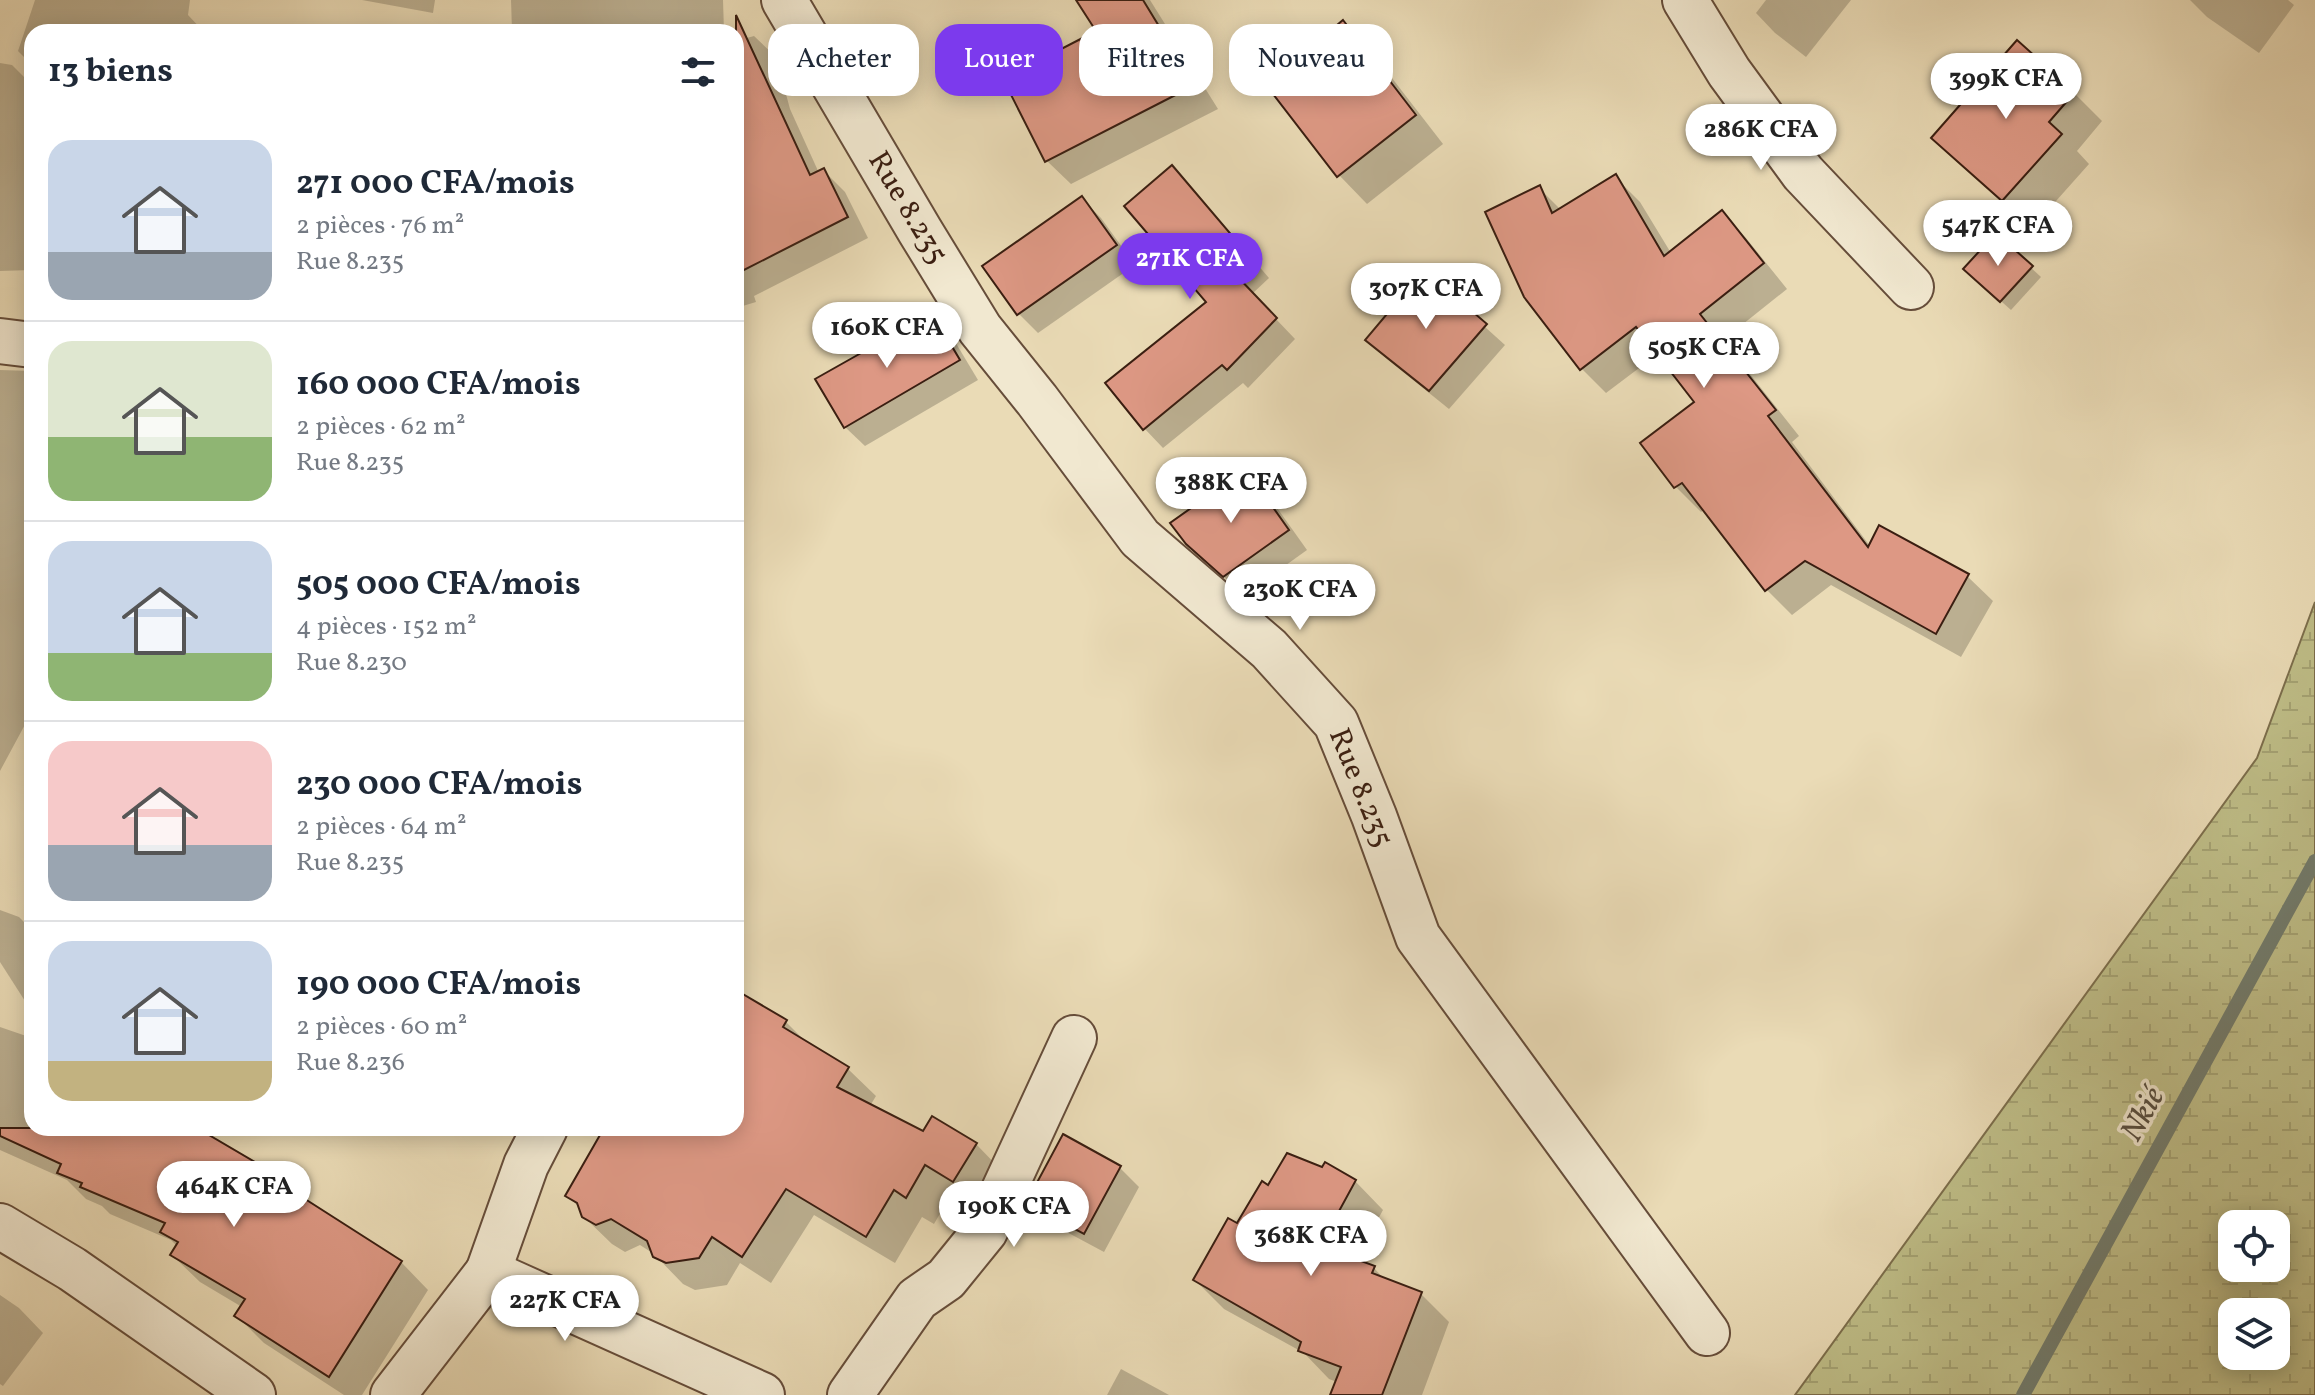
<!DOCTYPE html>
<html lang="fr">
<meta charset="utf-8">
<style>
:root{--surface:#fff;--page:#f6f6f7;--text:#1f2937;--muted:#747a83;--line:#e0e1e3;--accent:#7c3aed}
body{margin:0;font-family:Vollkorn,serif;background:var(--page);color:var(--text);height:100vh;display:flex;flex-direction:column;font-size:30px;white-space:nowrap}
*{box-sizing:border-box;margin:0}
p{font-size:26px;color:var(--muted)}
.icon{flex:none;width:44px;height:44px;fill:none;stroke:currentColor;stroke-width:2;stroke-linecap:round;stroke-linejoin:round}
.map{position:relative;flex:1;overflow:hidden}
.drawer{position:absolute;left:24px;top:24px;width:720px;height:1112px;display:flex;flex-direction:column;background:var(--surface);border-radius:24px;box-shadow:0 4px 20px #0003}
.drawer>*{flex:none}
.banner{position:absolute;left:768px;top:24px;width:760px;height:72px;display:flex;gap:16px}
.buttons{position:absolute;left:2218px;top:1210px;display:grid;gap:16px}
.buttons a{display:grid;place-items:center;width:72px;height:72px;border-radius:16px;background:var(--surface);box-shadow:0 4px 20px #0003;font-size:40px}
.price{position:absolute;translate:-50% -68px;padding:0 18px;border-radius:28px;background:#fff;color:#222;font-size:26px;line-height:52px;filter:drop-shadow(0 2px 4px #0008)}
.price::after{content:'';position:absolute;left:50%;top:48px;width:24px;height:18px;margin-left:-12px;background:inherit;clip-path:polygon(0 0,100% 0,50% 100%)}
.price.current{background:var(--accent);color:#fff}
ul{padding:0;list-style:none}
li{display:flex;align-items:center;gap:24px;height:200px;padding:0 24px}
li+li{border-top:2px solid var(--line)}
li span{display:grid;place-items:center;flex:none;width:224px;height:160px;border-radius:24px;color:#555}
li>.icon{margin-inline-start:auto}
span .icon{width:96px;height:96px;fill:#fffc;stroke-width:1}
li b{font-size:34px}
h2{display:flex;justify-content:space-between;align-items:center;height:96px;padding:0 24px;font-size:34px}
.tag{padding:0 28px;border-radius:24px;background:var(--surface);box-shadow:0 4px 20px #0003;font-size:28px;line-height:72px}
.tag.current{background:var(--accent);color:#fff}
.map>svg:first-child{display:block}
.wetland{fill:url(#wetland-marsh);stroke:#7c6e4c;stroke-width:2;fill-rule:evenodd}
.shadow{fill:#0003}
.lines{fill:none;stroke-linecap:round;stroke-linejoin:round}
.stream{stroke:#727c6d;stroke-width:14}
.building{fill:#dd9884;stroke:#3a1e11;stroke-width:2}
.minor-casing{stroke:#664d3a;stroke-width:48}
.minor{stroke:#f1e8d0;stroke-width:44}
.labels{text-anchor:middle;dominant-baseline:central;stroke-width:7;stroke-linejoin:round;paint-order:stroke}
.street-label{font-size:30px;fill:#3a1e11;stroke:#f1e8d0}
.water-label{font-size:32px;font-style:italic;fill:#564d3f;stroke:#f1e8d0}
</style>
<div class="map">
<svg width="2315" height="1395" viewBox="0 0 2315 1395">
<defs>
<pattern id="wetland-marsh" width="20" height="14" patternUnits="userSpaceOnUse" patternTransform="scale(2)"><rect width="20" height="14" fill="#bfbe88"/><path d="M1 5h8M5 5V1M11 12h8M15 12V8" fill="none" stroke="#a5a374"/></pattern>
</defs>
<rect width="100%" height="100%" fill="#eadbb6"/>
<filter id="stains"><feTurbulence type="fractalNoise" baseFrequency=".0025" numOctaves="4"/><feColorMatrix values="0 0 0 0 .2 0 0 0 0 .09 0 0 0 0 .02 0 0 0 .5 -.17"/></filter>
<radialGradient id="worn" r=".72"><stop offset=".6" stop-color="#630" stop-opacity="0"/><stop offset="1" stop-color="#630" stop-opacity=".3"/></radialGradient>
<!-- wetland -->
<path class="wetland" d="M2315,602V1395H1795L2257,758ZM2232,1224H2276V1268H2232ZM2232,1312H2276V1356H2232Z"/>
<!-- shadow -->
<g class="shadow">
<path d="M35,0H190L188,15L204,32H32V65L18,51Z"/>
<path d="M362,0H435L433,13Z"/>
<path d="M511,0H723L724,32H512Z"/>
<path d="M1078,0H1150L1218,109L1071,184L1047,161L1099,32Z"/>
<path d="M1766,0H1851L1806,57L1775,33L1756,13Z"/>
<path d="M2190,0H2288L2294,5L2259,53L2207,17Z"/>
<path d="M1342,23L1371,51L1443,144L1367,204L1339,175Z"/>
<path d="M754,36L776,57L790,109L819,173L824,171L845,192L868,238L754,296L756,302L736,308V41Z"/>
<path d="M0,63L12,65L32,85V270L0,271Z"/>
<path d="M2074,93L2102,121L2077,151L2089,164L2032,228L1962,166L1934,138Z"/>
<path d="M1171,168L1191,187L1269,278L1252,294L1295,339L1248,388L1243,383L1163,448L1144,428L1208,302Z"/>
<path d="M1615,177L1640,202L1671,253L1721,213L1746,238L1787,289L1723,340L1799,436L1792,442L1870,546L1967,576L1993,601L1961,657L1831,585L1792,615L1767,590L1705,509L1701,512L1676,487L1643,443L1697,402L1659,353L1606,393L1581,368L1539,188L1561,210Z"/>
<path d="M1082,199L1101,218L1135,265L1038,333L1019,314Z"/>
<path d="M1996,236L2041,277L2011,310L1975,278Z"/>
<path d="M1424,272L1505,345L1449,409L1387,359L1367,340Z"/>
<path d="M32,294V322L29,318Z"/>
<path d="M931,315L951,335L978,380L865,446L845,427Z"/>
<path d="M0,370L32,371V720L28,719L0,771Z"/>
<path d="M1246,471L1265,491L1307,550L1244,595L1187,543Z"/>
<path d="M0,910L19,917L32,930V1012L0,962Z"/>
<path d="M736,992L786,1022L809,1045L848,1069L876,1096L870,1106L924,1134L976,1144L1003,1172L982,1208L953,1191L934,1224L922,1217L895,1263L814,1215L771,1283L740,1263L727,1285L695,1290L683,1284L654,1254L640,1245L625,1252L612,1244L583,1216L581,1209L568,1196L606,1128H736Z"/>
<path d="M0,1027L32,1038V1128H177L292,1187L312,1206L401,1262L428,1290L362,1395H344L264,1343L237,1316L242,1307L200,1282L172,1255L178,1247L171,1240L110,1214L102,1206L86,1199L67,1180L0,1150Z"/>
<path d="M1119,1167L1139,1187L1104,1252L1048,1222L1028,1203Z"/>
<path d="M1355,1181L1383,1210L1355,1261L1374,1268L1386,1281L1421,1294L1449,1322L1422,1395H1341L1337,1382L1329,1379L1304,1353L1224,1309L1195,1280L1269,1188Z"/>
<path d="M0,1295L19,1308L43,1333L3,1386L0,1384Z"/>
<path d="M1121,1369L1169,1395H1107Z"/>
</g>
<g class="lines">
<!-- stream -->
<path class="stream" d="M2023,1395L2315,861"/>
</g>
<!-- building -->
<g class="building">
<path d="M1076,0H1143L1195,85L1045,162L1003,79L1096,31Z"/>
<path d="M736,15L810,175L824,168L848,217L736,274Z"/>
<path d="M1343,20L1416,115L1337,177L1266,85Z"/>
<path d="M2017,40L2075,92L2049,122L2062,134L2002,201L1931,138Z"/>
<path d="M1172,165L1251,258L1234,273L1277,318L1227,370L1222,365L1143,430L1105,383L1206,302L1124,206Z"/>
<path d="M1616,174L1664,256L1722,210L1764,263L1700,314L1776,410L1768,416L1868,547L1879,525L1969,574L1936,634L1805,561L1765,591L1682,483L1674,488L1640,443L1694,402L1636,327L1580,370L1524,297L1485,212L1540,185L1552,213Z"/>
<path d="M1082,196L1117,245L1017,315L982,266Z"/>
<path d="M1996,233L2033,266L2000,302L1963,269Z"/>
<path d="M1424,270L1487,324L1429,391L1365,340Z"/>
<path d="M932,313L960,360L844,428L815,379Z"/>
<path d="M1246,469L1289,530L1223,577L1186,544L1170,523Z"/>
<path d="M736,990L787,1020L783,1027L849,1067L837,1087L923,1131L932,1116L977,1143L953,1182L925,1165L906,1198L894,1190L866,1237L786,1189L742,1257L712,1237L699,1258L666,1263L653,1257L647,1241L611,1219L596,1225L582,1217L577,1203L565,1196L604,1128H736Z"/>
<path d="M0,1128H197L294,1185L291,1190L402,1261L329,1377L234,1316L245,1299L170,1255L178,1242L160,1232L165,1223L80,1187L82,1183L57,1173L61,1164L0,1136Z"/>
<path d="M1063,1134L1121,1166L1084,1234L1026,1203Z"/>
<path d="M1287,1153L1322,1167L1325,1162L1356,1180L1320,1246L1375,1266L1372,1273L1422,1292L1382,1395H1330L1341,1367L1298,1351L1301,1342L1193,1280L1228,1218L1237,1223L1262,1181L1268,1185Z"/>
</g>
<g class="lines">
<!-- minor casing -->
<g class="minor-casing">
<g id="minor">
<path d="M784,0L920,231L980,329L1037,400L1140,538L1269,649L1336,723L1374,816L1418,937L1707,1333"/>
<path d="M1685,0L1729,72L1803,173L1911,287"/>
<path d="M0,341L32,345"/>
<path d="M0,1226L72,1269L253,1395"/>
<path d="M488,1272L526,1165L545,1128"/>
<path d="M393,1395L488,1272L762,1395"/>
<path d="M850,1395L917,1299L946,1279L985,1231L1074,1038"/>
</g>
</g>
<!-- minor -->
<use href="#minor" class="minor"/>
</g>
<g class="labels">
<!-- street labels -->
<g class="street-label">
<text transform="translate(907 208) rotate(59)">Rue 8.235</text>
<text transform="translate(1360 788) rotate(68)">Rue 8.235</text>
</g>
<!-- water labels -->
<g class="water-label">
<text transform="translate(2144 1115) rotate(-61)">Nkié</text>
</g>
</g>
<rect width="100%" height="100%" filter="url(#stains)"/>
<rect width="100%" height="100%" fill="url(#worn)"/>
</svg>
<div class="buttons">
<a><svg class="icon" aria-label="locate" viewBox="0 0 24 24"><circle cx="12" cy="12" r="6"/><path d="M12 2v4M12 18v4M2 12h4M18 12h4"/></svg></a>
<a><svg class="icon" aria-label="layers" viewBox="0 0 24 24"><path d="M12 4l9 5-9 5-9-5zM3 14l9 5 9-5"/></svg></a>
</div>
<b class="price" style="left:2006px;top:121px">399K CFA</b>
<b class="price" style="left:1761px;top:172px">286K CFA</b>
<b class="price" style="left:1998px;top:268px">547K CFA</b>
<b class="price current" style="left:1190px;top:301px">271K CFA</b>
<b class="price" style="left:1426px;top:331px">307K CFA</b>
<b class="price" style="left:887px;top:370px">160K CFA</b>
<b class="price" style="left:1704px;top:390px">505K CFA</b>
<b class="price" style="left:1231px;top:525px">388K CFA</b>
<b class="price" style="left:1300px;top:632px">230K CFA</b>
<b class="price" style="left:234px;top:1229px">464K CFA</b>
<b class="price" style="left:1014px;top:1249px">190K CFA</b>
<b class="price" style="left:1311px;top:1278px">368K CFA</b>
<b class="price" style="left:565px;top:1343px">227K CFA</b>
<div class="banner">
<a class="tag">Acheter</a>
<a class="tag current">Louer</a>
<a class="tag">Filtres</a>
<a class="tag">Nouveau</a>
</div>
<section class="drawer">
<h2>13 biens<svg class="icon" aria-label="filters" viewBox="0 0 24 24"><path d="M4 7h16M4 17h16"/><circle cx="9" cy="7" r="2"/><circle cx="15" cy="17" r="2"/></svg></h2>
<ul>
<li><span style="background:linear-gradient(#c9d6e8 70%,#9aa5b1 0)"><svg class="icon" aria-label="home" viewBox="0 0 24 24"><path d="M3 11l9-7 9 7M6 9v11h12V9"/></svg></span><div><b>271 000 CFA/mois</b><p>2 pièces · 76 m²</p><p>Rue 8.235</p></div></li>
<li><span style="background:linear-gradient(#dfe7d0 60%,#8fb573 0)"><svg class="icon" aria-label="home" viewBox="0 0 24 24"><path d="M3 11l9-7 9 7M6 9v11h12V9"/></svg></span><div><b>160 000 CFA/mois</b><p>2 pièces · 62 m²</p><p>Rue 8.235</p></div></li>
<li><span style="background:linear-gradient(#c9d6e8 70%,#8fb573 0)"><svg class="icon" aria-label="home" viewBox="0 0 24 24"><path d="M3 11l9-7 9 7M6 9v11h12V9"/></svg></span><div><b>505 000 CFA/mois</b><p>4 pièces · 152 m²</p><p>Rue 8.230</p></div></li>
<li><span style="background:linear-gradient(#f6c9c9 65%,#9aa5b1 0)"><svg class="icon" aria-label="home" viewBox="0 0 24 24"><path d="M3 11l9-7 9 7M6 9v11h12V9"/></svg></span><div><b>230 000 CFA/mois</b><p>2 pièces · 64 m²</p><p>Rue 8.235</p></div></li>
<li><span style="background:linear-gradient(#c9d6e8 75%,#c2b280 0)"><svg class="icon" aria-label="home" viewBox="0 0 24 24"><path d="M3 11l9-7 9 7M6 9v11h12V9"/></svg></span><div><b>190 000 CFA/mois</b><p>2 pièces · 60 m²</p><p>Rue 8.236</p></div></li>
</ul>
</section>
</div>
